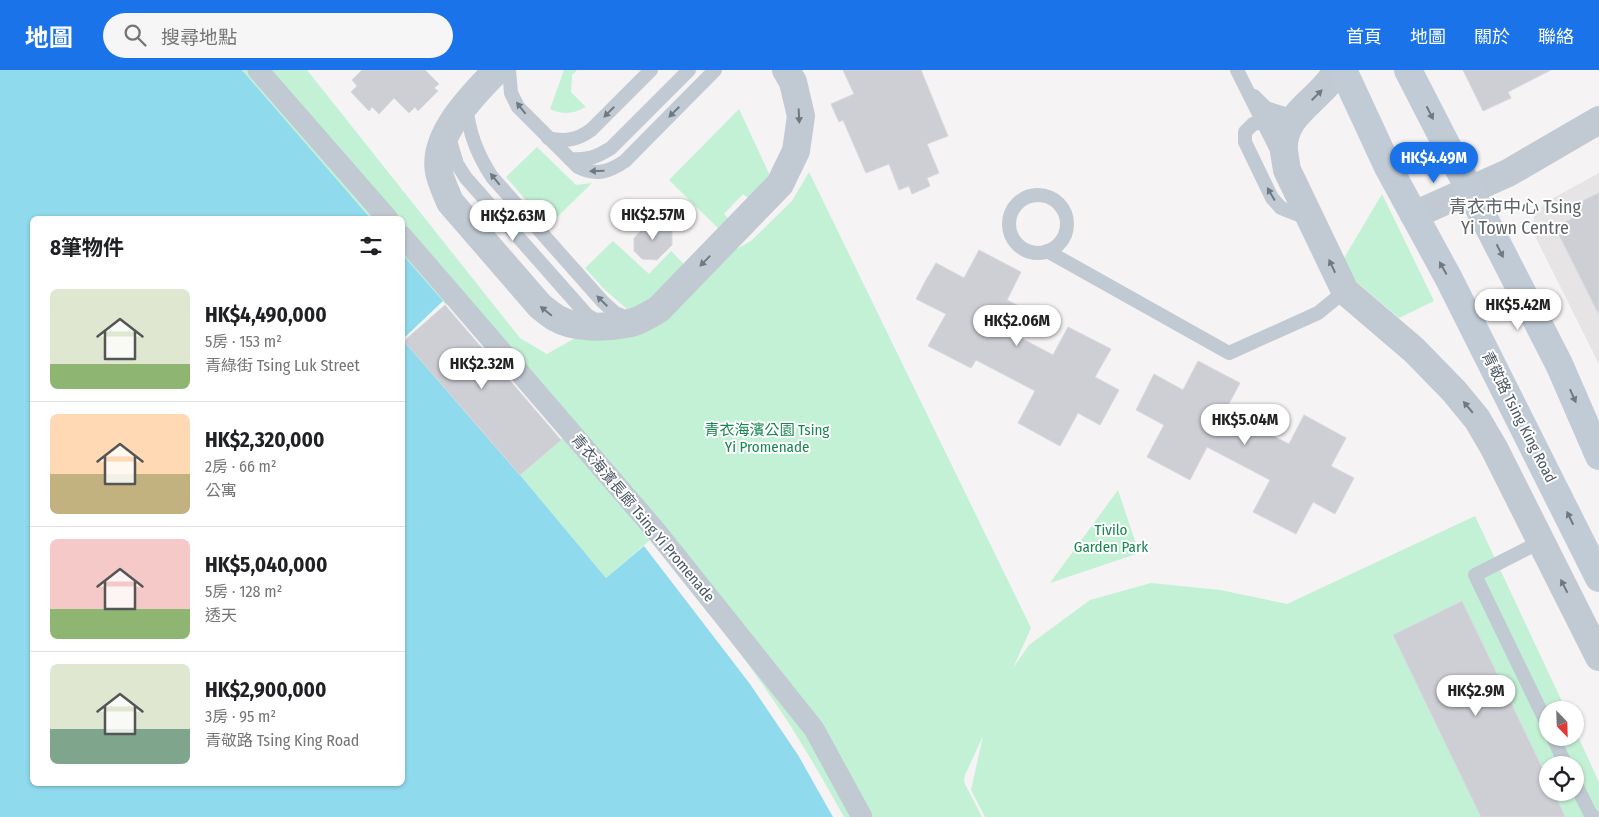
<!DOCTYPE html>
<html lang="zh-TW">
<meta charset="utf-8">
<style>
:root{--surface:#fff;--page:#f6f6f6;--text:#202124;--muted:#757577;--line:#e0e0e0;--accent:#1a73e8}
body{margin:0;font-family:"Fira Sans Condensed","Noto Sans TC",sans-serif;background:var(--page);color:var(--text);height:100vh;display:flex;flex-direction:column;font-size:19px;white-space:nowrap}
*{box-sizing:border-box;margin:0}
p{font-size:16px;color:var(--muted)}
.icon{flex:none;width:28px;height:28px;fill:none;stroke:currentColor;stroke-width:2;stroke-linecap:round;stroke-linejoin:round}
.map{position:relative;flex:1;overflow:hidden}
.drawer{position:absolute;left:30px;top:146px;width:375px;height:570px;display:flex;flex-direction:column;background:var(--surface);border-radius:8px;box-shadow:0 1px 4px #0004}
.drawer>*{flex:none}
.needle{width:32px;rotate:157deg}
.controls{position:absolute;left:1539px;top:631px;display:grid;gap:10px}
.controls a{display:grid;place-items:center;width:45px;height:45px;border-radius:50%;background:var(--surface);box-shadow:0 1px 4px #0004;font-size:25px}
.price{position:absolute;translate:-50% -42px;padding:0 11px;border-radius:18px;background:#fff;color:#222;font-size:16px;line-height:32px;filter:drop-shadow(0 1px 2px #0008)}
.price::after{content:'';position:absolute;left:50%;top:30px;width:15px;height:11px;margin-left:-8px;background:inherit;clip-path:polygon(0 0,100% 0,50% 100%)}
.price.active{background:var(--accent);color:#fff}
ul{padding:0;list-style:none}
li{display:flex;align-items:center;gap:15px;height:125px;padding:0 20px}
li+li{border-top:1px solid var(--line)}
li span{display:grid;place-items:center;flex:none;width:140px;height:100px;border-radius:8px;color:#555}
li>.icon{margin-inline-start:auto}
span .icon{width:60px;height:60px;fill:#fffc;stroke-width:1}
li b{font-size:21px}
h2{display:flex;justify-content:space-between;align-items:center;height:60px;padding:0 20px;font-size:21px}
header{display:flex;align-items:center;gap:30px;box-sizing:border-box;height:70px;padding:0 25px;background:var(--accent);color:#fff}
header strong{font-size:24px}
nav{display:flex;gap:28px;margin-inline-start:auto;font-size:18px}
.search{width:350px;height:45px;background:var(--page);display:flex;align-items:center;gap:12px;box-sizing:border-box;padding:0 18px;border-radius:28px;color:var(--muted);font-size:19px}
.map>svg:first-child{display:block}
.education{fill:#e6e4e5}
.green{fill:#c3f1d5;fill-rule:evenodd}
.water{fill:#90daee}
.building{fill:#cdcfd5;stroke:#d7d9de}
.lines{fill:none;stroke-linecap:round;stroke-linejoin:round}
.service{stroke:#c1cad2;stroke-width:14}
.pedestrian{stroke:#c1cad2;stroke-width:21}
.minor{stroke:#c1cad2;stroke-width:28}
.secondary{stroke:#c1cbd6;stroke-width:28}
.oneway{fill:#6e7983}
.oneway2{fill:#6e7984}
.labels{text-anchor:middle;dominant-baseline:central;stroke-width:4;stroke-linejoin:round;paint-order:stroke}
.street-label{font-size:15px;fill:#4a5661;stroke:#fff}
.park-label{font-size:15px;fill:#17864f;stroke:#fff}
.quarter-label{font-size:18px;fill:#5f6368;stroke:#fff}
</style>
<header>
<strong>地圖</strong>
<div class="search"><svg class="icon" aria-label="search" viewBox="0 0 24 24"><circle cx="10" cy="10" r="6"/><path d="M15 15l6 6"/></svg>搜尋地點</div>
<nav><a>首頁</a><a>地圖</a><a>關於</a><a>聯絡</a></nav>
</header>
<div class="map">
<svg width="1599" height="747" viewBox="0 0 1599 747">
<rect width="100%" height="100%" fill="#f5f3f3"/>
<!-- education -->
<path class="education" d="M1599,103V294L1533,162L1534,146L1546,132Z"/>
<!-- green -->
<g class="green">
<path d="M242,0H307L520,268L547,284L627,239L605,220L585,198L613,171L649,204L671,181L687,197L670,216L751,171L792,131L809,102L1031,558L1013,598L1029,575L1090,530L1151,513L1220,520L1287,534L1475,446L1566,640H1548V668H1575V660L1599,712V747H985L971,720L983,666L965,705L964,712L982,747H844C827,716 809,685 790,655C748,590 699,530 650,470L606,508L520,405L567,364L452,230L446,235L403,185L402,149H371ZM1548,695H1575V722H1548Z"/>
<path d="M564,0H577L572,5L571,22L586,37C573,44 563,45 550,39Z"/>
<path d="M739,39L772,110L752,131L743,124L724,144L732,152L722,162L669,110Z"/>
<path d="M537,77L576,115L592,113L548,156L506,107Z"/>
<path d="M1382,124L1434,231L1399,248L1352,208L1343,190Z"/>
<path d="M1118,420L1139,483L1050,513Z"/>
</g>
<!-- water -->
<path class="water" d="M0,0H242L371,149H32V714H402L403,185L443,231L403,269L520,405L606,508L644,476L750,614L798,685L833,747H0Z"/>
<!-- building -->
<g class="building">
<path d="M362,0H425L439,14L434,18L438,21L418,41L415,37L409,43L394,28L379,44L372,37L369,41L351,22L357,16L352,10Z"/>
<path d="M843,0H921L948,66L927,74L939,103L927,108L930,116L912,124L909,116L899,120L889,94L866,103L843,50L839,52L831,34L854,24Z"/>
<path d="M1463,0H1551L1508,22L1511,28L1483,41Z"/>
<path d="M1599,123V245L1555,157L1573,148L1584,130Z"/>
<path d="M649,152L664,153L672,160V175L657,190L642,189L634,181V168Z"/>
<path d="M979,180L1021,202L1007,230L1030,242L1017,266L1053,285L1068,257L1111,279L1095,307L1119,320L1100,355L1078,343L1060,376L1018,353L1035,321L976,290L971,298L928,276L946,244L916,229L926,210L936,193L964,208Z"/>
<path d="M445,235L561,370L520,405L404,271Z"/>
<path d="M1198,291L1240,313L1225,341L1260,359L1289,374L1304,345L1346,368L1331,396L1354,408L1335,444L1313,432L1296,464L1253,442L1270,410L1230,389L1207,377L1190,410L1147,387L1164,355L1136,340L1154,304L1183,320Z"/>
<path d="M1462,531L1548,710V722H1554L1565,747H1481L1393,565Z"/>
</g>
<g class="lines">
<!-- service -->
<g class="service">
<path d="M509,0L511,23L518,37L578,97C596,106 609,102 625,91L715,0"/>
<path d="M1237,0L1279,84"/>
<path d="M1254,26L1266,38L1294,47"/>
<path d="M466,35C469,63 477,84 492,107L602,231L615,243L632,249"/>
<path d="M1293,47L1253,54L1245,62V72L1272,128L1281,138L1309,149"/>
<path d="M449,67L457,94L466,108L587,245L599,252"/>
<path d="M548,68C565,72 577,70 591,60L651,0"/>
<path d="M570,89C588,90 595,88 611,78L689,0"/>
<circle cx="1038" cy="154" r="29"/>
<path d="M1047,181L1229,283L1318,243L1345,221"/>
<path d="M1542,471L1475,505L1548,656"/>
<path d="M1553,668L1566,695"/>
<path d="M1575,713L1590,743L1594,747"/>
</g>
<!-- pedestrian -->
<g class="pedestrian">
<path d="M258,0L388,149"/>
<path d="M402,166L656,461L814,659L862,747"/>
</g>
<!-- minor -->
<g class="minor">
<path d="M497,0C473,25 432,65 439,102C441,112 446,122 450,132L540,236C545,240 551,245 556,248C575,259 605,258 626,254C638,252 649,245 659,239L780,114L796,81L801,46L793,12L786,0"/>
<path d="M1337,0C1322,30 1281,43 1284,81C1285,88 1286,94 1287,100L1345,221L1414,280L1454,321L1477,349L1494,378L1599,587"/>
<path d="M1414,145L1508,103L1599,50"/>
</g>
<!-- secondary -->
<g class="secondary">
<path d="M1343,0L1388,97L1449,209L1599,508"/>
<path d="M1408,0L1559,294L1599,386"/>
</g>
</g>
<!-- one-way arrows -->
<defs><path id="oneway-solid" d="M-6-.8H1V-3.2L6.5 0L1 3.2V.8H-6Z" transform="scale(1.25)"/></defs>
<g class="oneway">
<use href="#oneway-solid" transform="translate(1317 25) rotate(-45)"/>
<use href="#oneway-solid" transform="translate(521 38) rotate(-128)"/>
<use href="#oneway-solid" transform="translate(609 42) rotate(135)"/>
<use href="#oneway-solid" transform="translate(674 42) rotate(135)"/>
<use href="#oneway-solid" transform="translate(799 46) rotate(87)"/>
<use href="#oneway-solid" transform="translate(597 101) rotate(178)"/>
<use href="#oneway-solid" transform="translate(495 109) rotate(-129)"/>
<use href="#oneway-solid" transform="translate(1271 124) rotate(-120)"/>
<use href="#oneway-solid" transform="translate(705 191) rotate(134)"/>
<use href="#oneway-solid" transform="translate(1332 196) rotate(-115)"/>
<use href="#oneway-solid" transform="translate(602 231) rotate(-135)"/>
<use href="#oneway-solid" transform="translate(546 241) rotate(-141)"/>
<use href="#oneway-solid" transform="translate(1468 337) rotate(-130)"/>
<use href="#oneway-solid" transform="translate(1564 516) rotate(-117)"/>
</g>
<g class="oneway2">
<use href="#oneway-solid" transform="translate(1430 43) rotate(63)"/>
<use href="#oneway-solid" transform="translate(1500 181) rotate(63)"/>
<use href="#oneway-solid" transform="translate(1443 198) rotate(-119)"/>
<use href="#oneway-solid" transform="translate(1573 326) rotate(66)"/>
<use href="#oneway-solid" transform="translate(1570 448) rotate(-116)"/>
</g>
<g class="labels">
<!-- street labels -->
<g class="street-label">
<text transform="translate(1519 347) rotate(63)">青敬路 Tsing King Road</text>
<text transform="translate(643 448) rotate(50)">青衣海濱長廊 Tsing Yi Promenade</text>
</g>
<!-- park labels -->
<g class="park-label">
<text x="767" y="360">青衣海濱公園 Tsing<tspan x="767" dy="17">Yi Promenade</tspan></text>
<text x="1111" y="460">Tivilo<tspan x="1111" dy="17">Garden Park</tspan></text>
</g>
<!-- quarter labels -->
<g class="quarter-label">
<text x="1515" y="137">青衣市中心 Tsing<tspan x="1515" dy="21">Yi Town Centre</tspan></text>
</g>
</g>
</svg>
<div class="controls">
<a><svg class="needle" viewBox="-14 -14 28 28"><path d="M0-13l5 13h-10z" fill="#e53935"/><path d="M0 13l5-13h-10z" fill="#757577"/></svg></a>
<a><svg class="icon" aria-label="locate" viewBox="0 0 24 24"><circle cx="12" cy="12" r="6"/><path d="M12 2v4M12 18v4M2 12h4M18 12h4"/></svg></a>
</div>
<b class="price active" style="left:1434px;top:114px">HK$4.49M</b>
<b class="price" style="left:653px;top:171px">HK$2.57M</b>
<b class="price" style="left:513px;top:172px">HK$2.63M</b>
<b class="price" style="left:1518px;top:261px">HK$5.42M</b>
<b class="price" style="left:1017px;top:277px">HK$2.06M</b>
<b class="price" style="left:482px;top:320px">HK$2.32M</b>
<b class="price" style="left:1245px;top:376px">HK$5.04M</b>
<b class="price" style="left:1476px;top:647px">HK$2.9M</b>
<section class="drawer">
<h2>8筆物件<svg class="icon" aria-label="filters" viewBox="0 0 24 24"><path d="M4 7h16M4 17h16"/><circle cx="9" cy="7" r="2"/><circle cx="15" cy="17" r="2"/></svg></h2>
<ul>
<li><span style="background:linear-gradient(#dfe7d0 75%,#8fb573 0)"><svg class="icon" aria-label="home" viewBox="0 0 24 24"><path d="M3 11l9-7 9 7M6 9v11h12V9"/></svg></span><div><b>HK$4,490,000</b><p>5房 · 153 m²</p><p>青綠街 Tsing Luk Street</p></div></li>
<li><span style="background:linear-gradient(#ffd9b3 60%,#c2b280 0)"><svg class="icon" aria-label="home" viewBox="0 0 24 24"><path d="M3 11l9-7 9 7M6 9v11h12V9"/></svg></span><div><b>HK$2,320,000</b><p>2房 · 66 m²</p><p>公寓</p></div></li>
<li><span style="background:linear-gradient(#f6c9c9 70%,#8fb573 0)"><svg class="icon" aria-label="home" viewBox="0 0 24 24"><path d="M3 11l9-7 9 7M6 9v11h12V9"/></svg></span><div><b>HK$5,040,000</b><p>5房 · 128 m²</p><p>透天</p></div></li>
<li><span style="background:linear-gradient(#dfe7d0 65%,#7fa58c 0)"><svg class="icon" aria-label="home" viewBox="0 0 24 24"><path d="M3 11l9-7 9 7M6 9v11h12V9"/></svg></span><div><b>HK$2,900,000</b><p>3房 · 95 m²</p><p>青敬路 Tsing King Road</p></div></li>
</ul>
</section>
</div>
